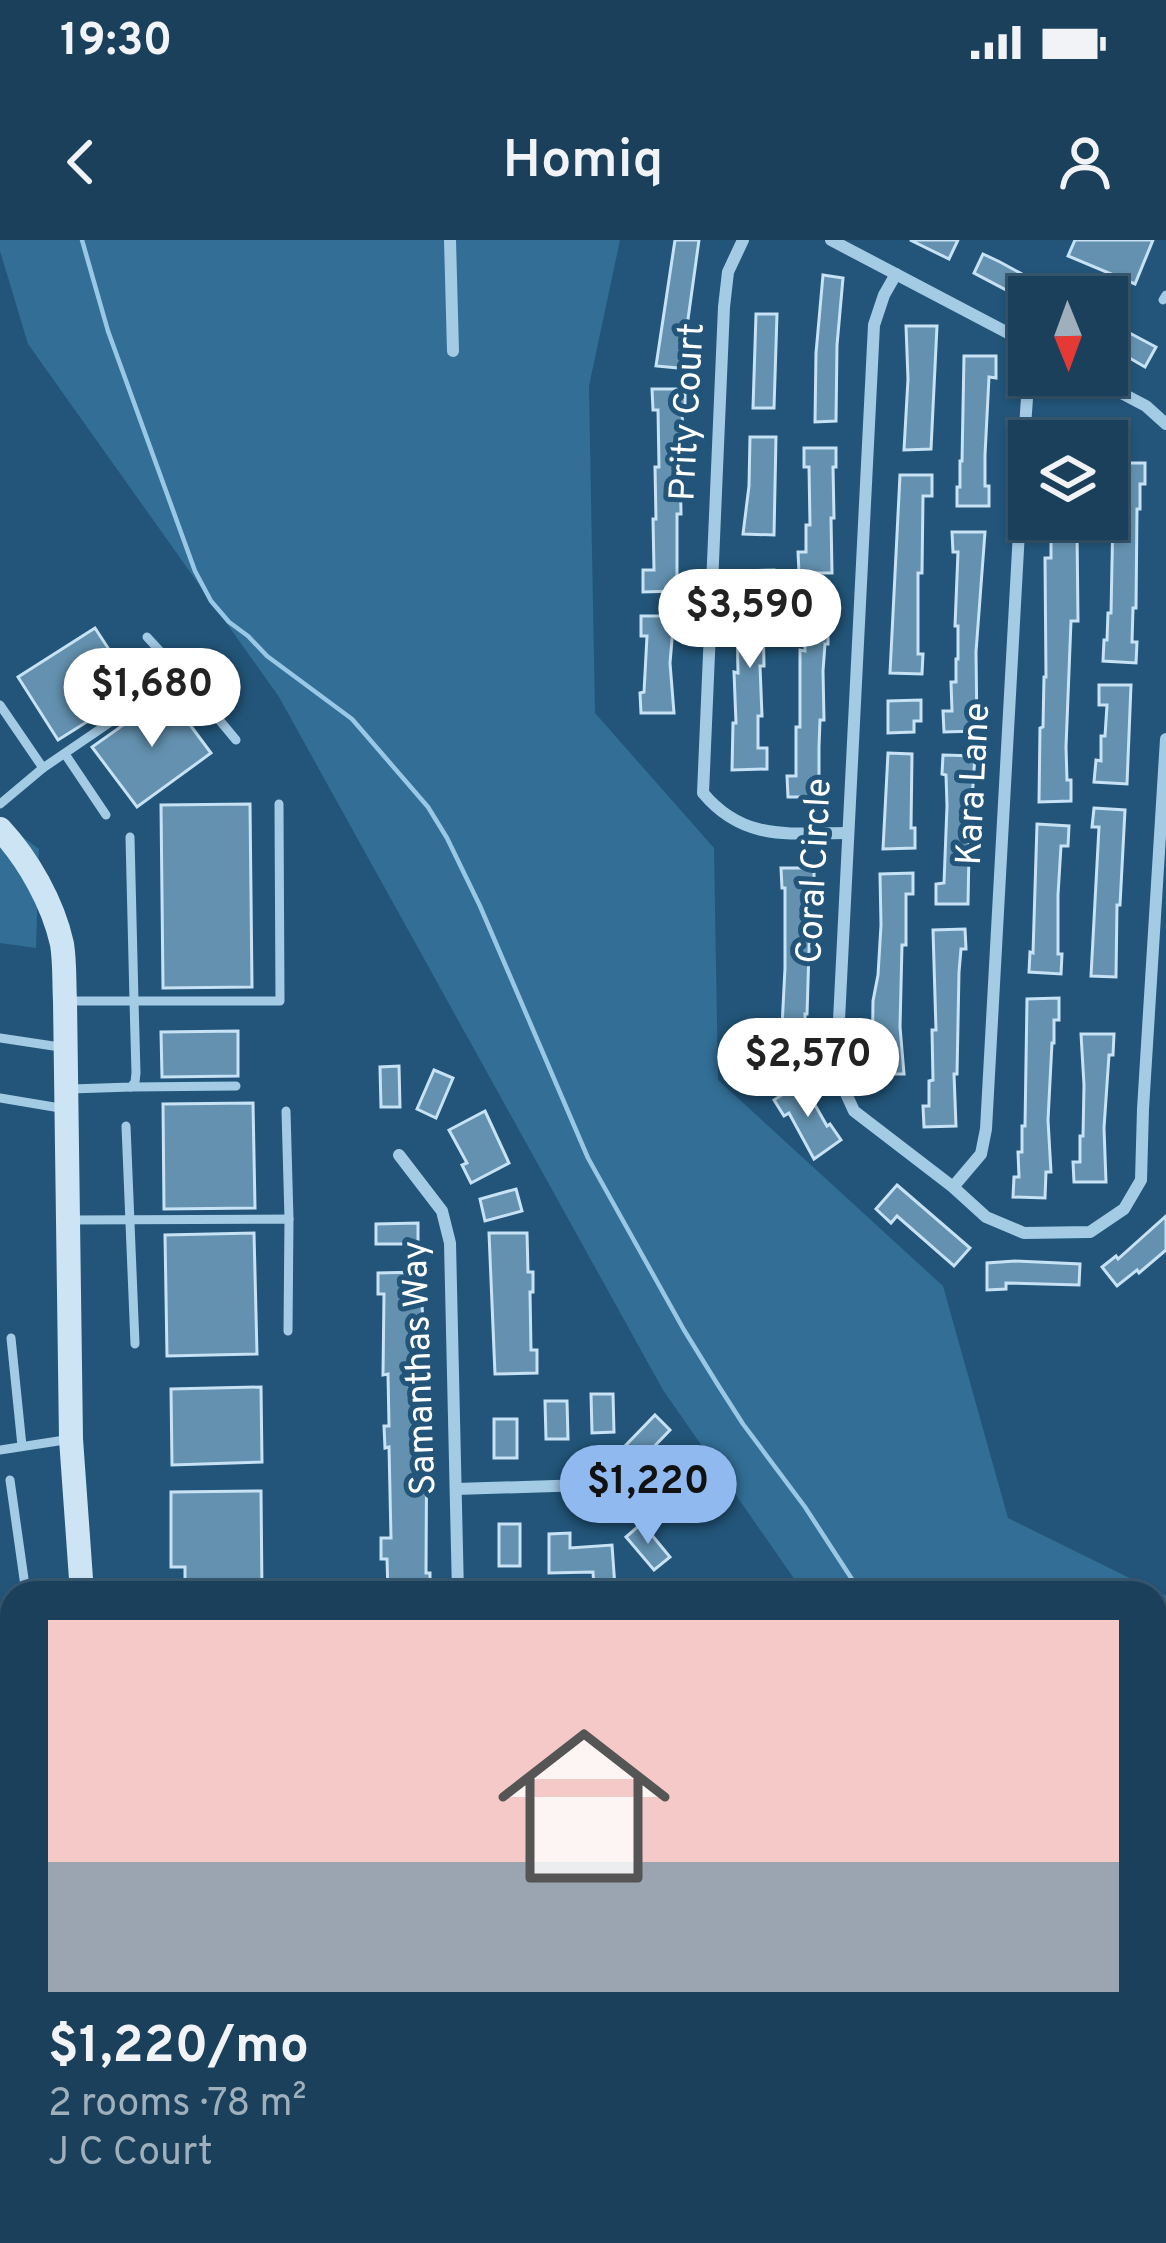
<!DOCTYPE html>
<meta charset="utf-8">
<style>
:root{--surface:#1a405b;--page:#274b64;--text:#f1f3f6;--muted:#9fafbb;--line:#385971;--accent:#90b9f0}
body{margin:0;font-family:Overpass,sans-serif;background:var(--page);color:var(--text);height:100vh;display:flex;flex-direction:column;font-size:45px;white-space:nowrap}
*{box-sizing:border-box;margin:0}
p{font-size:39px;color:var(--muted)}
.icon{flex:none;width:66px;height:66px;fill:none;stroke:currentColor;stroke-width:2;stroke-linecap:round;stroke-linejoin:round}
.map{position:relative;flex:1;overflow:hidden}
.side{position:absolute;left:0px;top:1341px;width:1167px;height:663px;display:flex;flex-direction:column;background:var(--surface);border-radius:36px 36px 0 0;box-shadow:0 3px 9px #0004,0 0 0 3px var(--line)}
.side>*{flex:none}
.needle{width:78px;rotate:179deg}
.controls{position:absolute;left:1008px;top:36px;display:grid;gap:24px}
.controls a{display:grid;place-items:center;width:120px;height:120px;border-radius:0px;background:var(--surface);box-shadow:0 3px 9px #0004,0 0 0 3px var(--line);font-size:60px}
.price{position:absolute;translate:-50% -102px;padding:0 27px;border-radius:42px;background:#fff;color:#222;font-size:39px;line-height:78px;filter:drop-shadow(0 3px 6px #0008)}
.price::after{content:'';position:absolute;left:50%;top:72px;width:36px;height:27px;margin-left:-18px;background:inherit;clip-path:polygon(0 0,100% 0,50% 100%)}
.price.active{background:var(--accent);color:#111}
ul{padding:0;list-style:none}
li{display:grid;align-content:center;gap:24px;height:636px;padding:0 48px}
li span{display:grid;place-items:center;height:372px;border-radius:0px;color:#555}
li>.icon{margin-inline-start:auto}
span .icon{width:216px;height:216px;fill:#fffc;stroke-width:1}
li b{font-size:51px}
.status{display:flex;justify-content:space-between;align-items:center;height:84px;padding:0 60px;background:var(--surface);direction:ltr}
.status svg{height:33px;fill:currentColor}
header{display:flex;justify-content:space-between;align-items:center;height:156px;padding:0 48px;background:var(--surface);font-size:54px;font-weight:600}
.map>svg:first-child{display:block}
.green{fill:#326e95}
.lines{fill:none;stroke-linecap:round;stroke-linejoin:round}
.stream{stroke:#98c8e5;stroke-width:4.5}
.building{fill:#6391af;stroke:#c7e2f4;stroke-width:3}
.lane{stroke:#a4cbe4;stroke-width:9}
.street{stroke:#a4cbe4;stroke-width:12}
.secondary{stroke:#cde4f4;stroke-width:24}
.labels{text-anchor:middle;dominant-baseline:central;stroke-width:10;stroke-linejoin:round;paint-order:stroke}
.street-label{font-size:36px;fill:#fff;stroke:#225579}
</style>
<div class="status"><b>19:30</b><svg viewBox="0 0 49 12"><path d="M0 12V9h3v3zM5 12V6h3v6zM10 12V3h3v9zM15 12V0h3v12zM26 1h20v11H26zM47 4h2v5h-2z"/></svg></div>
<header><svg class="icon" aria-label="back" viewBox="0 0 24 24"><path d="M15 5l-7 7 7 7"/></svg>Homiq<svg class="icon" aria-label="person" viewBox="0 0 24 24"><circle cx="12" cy="8" r="4"/><path d="M4 21q1-7 8-7t8 7"/></svg></header>
<div class="map">
<svg width="1166" height="2003" viewBox="0 0 1166 2003">
<rect width="100%" height="100%" fill="#225579"/>
<!-- green -->
<g class="green">
<path d="M0,0H620L589,146L595,473L714,608L718,840L943,1046L1008,1278L1166,1356V1383L1155,1423V1353H804L663,1150L279,457L28,104L0,11Z"/>
<path d="M0,580L39,609L36,708L0,703Z"/>
<path d="M1155,1793L1166,1812V2003H899L904,1992H1155Z"/>
</g>
<g class="lines">
<!-- stream -->
<g class="stream">
<path d="M82,0L108,91L195,331L211,361L229,382L248,396L267,416L352,479L428,567L447,598L480,666L588,918L684,1090L718,1145L743,1184L805,1267L861,1353"/>
<path d="M1155,1360L1166,1362"/>
<path d="M989,2003L993,1992"/>
</g>
</g>
<!-- building -->
<g class="building">
<path d="M675,0H699L684,108H692L690,129L656,126Z"/>
<path d="M910,0H958L949,19Z"/>
<path d="M1075,0H1153L1135,44L1068,16Z"/>
<path d="M983,14L1000,22L1064,57H1029V62L974,33Z"/>
<path d="M823,35L843,38L837,105L836,181L815,182L816,113Z"/>
<path d="M756,74H777L774,168H753Z"/>
<path d="M1107,81L1156,107L1145,127L1107,105Z"/>
<path d="M906,86H937L931,209L904,210L908,139Z"/>
<path d="M964,116H996V138L989,137L985,215V246H989V266H957V247H960V221H962Z"/>
<path d="M652,149H685V170H682L684,220H680L681,274H677V351L643,352V330H654L653,279H656L655,227H659L658,170H653Z"/>
<rect x="1052" y="186" width="32" height="15"/>
<path d="M750,197H776L774,295L743,294L749,246Z"/>
<path d="M804,208H836V227H833L834,278H831L832,333H799L798,312H806V285H810L809,227H804Z"/>
<path d="M1113,223H1145V244H1140V269H1137L1136,368H1133L1132,402H1137L1136,423L1103,421L1104,400H1107L1108,373H1111L1113,274H1116Z"/>
<path d="M900,235H932V256H923L922,333H918V414H923L922,434L890,433Z"/>
<path d="M1051,279H1076L1077,290L1078,381H1071L1066,507L1067,540H1071V561L1039,562L1040,488L1043,487L1044,437H1046L1045,318H1051Z"/>
<path d="M952,292H985L976,412L977,491L944,492L943,471H952L951,442H956V419H958V386H955L958,312H953Z"/>
<path d="M774,330V350H766V375H763L764,426H760L762,476H758V508H767V529L732,530L733,483H736L734,432L738,433L737,383H740L742,331Z"/>
<path d="M828,358V404H825L823,431L824,480H820L819,507V557H788L787,536H796V487H800V410L805,411L804,379H797V359Z"/>
<path d="M641,376H674L670,423L674,473H641L640,453L644,452L647,396H641Z"/>
<path d="M95,388L136,451L58,500L18,437Z"/>
<path d="M1099,445H1131L1127,544L1094,542L1096,520L1101,521V496H1105L1107,465H1099Z"/>
<path d="M167,454L211,513L137,567L92,507Z"/>
<path d="M921,460V481H914V492L888,493V461Z"/>
<path d="M888,513L912,514L911,588H915V608L883,609Z"/>
<path d="M943,515L975,516L972,560H970L968,664H936V644L944,643L947,566L946,535L942,534Z"/>
<path d="M250,564L252,747L163,748L161,565Z"/>
<path d="M1094,568L1125,570L1120,665H1117L1116,737L1091,736L1099,587H1092Z"/>
<path d="M1037,584L1069,586L1068,606H1061L1058,655V714H1062L1061,734L1029,732L1030,712L1033,713Z"/>
<path d="M781,628H814V647L811,648L807,774H805L806,826L774,827V807L781,806L785,728V648H782Z"/>
<path d="M913,633V654H906V705H902L900,787L904,834H872L873,761L878,735L881,685L880,634Z"/>
<path d="M965,689L966,709H961L959,732L957,834H954L956,886L924,887L923,866H929V841L933,840L932,790H936L933,690Z"/>
<path d="M1059,758V780H1054V803H1052L1048,880L1051,932H1046L1045,958L1013,957L1014,937H1019L1018,912H1022V886H1025L1027,759Z"/>
<path d="M238,791V836L162,837L161,792Z"/>
<path d="M1081,794H1114L1113,815H1109L1104,888L1106,942H1074L1073,922H1080V896H1083L1084,845Z"/>
<path d="M399,826L400,867H381L380,827Z"/>
<path d="M434,830L453,838L436,878L417,869Z"/>
<path d="M802,842L827,886L830,884L841,900L814,919L789,873L784,876L774,860Z"/>
<path d="M253,863L255,968L164,969L163,864Z"/>
<path d="M485,871L509,923L471,943L462,925L467,923L449,890Z"/>
<path d="M897,945L970,1008L954,1026L897,976L891,983L876,969Z"/>
<path d="M516,949L522,971L485,981L480,959Z"/>
<path d="M1166,976V1010L1139,1033L1137,1030L1117,1046L1102,1027L1116,1016L1118,1019Z"/>
<path d="M418,983V1004H376V984Z"/>
<path d="M254,993L257,1114L167,1116L165,995Z"/>
<path d="M489,993H527L528,1032H533V1052H530L531,1110H537V1133L495,1134Z"/>
<path d="M1015,1021L1080,1024L1079,1045L1006,1043V1049L987,1050V1023Z"/>
<path d="M420,1032L427,1148L426,1333H430V1353H388L387,1319H381V1298H391L389,1207L385,1208L384,1186H389L388,1134L383,1135L384,1054H378V1033Z"/>
<path d="M261,1147L262,1222L172,1225L171,1149Z"/>
<path d="M591,1154H613L614,1192L592,1193Z"/>
<path d="M545,1161H567L568,1199H546Z"/>
<path d="M655,1175L670,1190L641,1220L626,1205Z"/>
<rect x="494" y="1179" width="23" height="39"/>
<path d="M686,1234L688,1256L652,1261L649,1238Z"/>
<path d="M261,1251L262,1353H185V1327H171V1252Z"/>
<path d="M642,1283L670,1317L654,1330L626,1297Z"/>
<rect x="499" y="1284" width="21" height="42"/>
<path d="M570,1293V1308L612,1305L615,1347L594,1348L593,1332L549,1333V1294Z"/>
</g>
<g class="lines">
<!-- lane -->
<g class="lane">
<path d="M1163,60L1166,55"/>
<path d="M147,397L181,434"/>
<path d="M0,465L43,528"/>
<path d="M65,514L106,575"/>
<path d="M0,564L43,528L181,434L236,500"/>
<path d="M130,597L134,761H280L279,564"/>
<path d="M70,761H134L136,833L135,842L131,847L71,849"/>
<path d="M0,798L60,807"/>
<path d="M131,847L236,846"/>
<path d="M0,858L66,869"/>
<path d="M286,871L289,979"/>
<path d="M126,886L135,1104"/>
<path d="M72,980L289,979L288,1091"/>
<path d="M11,1098L22,1206"/>
<path d="M0,1210L71,1199"/>
<path d="M10,1240L26,1353"/>
<path d="M0,1420L12,1419"/>
<path d="M0,1721H12"/>
</g>
<!-- street -->
<g class="street">
<path d="M450,0L453,111"/>
<path d="M743,0L728,32L724,67L703,553C744,602 790,593 848,593"/>
<path d="M831,0L1029,104"/>
<path d="M896,34L884,55L874,85L838,800V836L854,871L953,947L986,977L1024,993L1090,992L1124,969L1141,940L1143,869L1166,499"/>
<path d="M1087,135L1146,166L1166,184"/>
<path d="M399,915L442,971L450,1003L458,1353"/>
<path d="M953,947L981,914L986,889L1024,201L1028,144L1032,135"/>
<path d="M456,1249L586,1245"/>
<path d="M243,1992V2003"/>
<path d="M525,1992L533,2003"/>
<path d="M650,1992V2003"/>
<path d="M552,2003L553,1992"/>
</g>
<!-- secondary -->
<g class="secondary">
<path d="M0,589C28,619 53,663 62,704C65,722 64,743 65,761L71,1199L82,1353"/>
<path d="M1155,1740L1166,1739"/>
<path d="M0,1764L12,1761"/>
<path d="M122,1992L123,2003"/>
</g>
</g>
<g class="labels">
<!-- street labels -->
<g class="street-label">
<text transform="translate(689 172) rotate(-87)">Prity Court</text>
<text transform="translate(975 544) rotate(-87)">Kara Lane</text>
<text transform="translate(816 631) rotate(-87)">Coral Circle</text>
<text transform="translate(421 1128) rotate(-92)">Samanthas Way</text>
</g>
</g>
</svg>
<div class="controls">
<a><svg class="needle" viewBox="-14 -14 28 28"><path d="M0-13l5 13h-10z" fill="#e53935"/><path d="M0 13l5-13h-10z" fill="#9fafbb"/></svg></a>
<a><svg class="icon" aria-label="layers" viewBox="0 0 24 24"><path d="M12 4l9 5-9 5-9-5zM3 14l9 5 9-5"/></svg></a>
</div>
<b class="price" style="left:750px;top:431px">$3,590</b>
<b class="price" style="left:152px;top:510px">$1,680</b>
<b class="price" style="left:808px;top:880px">$2,570</b>
<b class="price active" style="left:648px;top:1307px">$1,220</b>
<section class="side">
<ul>
<li><span style="background:linear-gradient(#f6c9c9 65%,#9aa5b1 0)"><svg class="icon" aria-label="home" viewBox="0 0 24 24"><path d="M3 11l9-7 9 7M6 9v11h12V9"/></svg></span><div><b>$1,220/mo</b><p>2 rooms · 78 m²</p><p>J C Court</p></div></li>
</ul>
</section>
</div>
